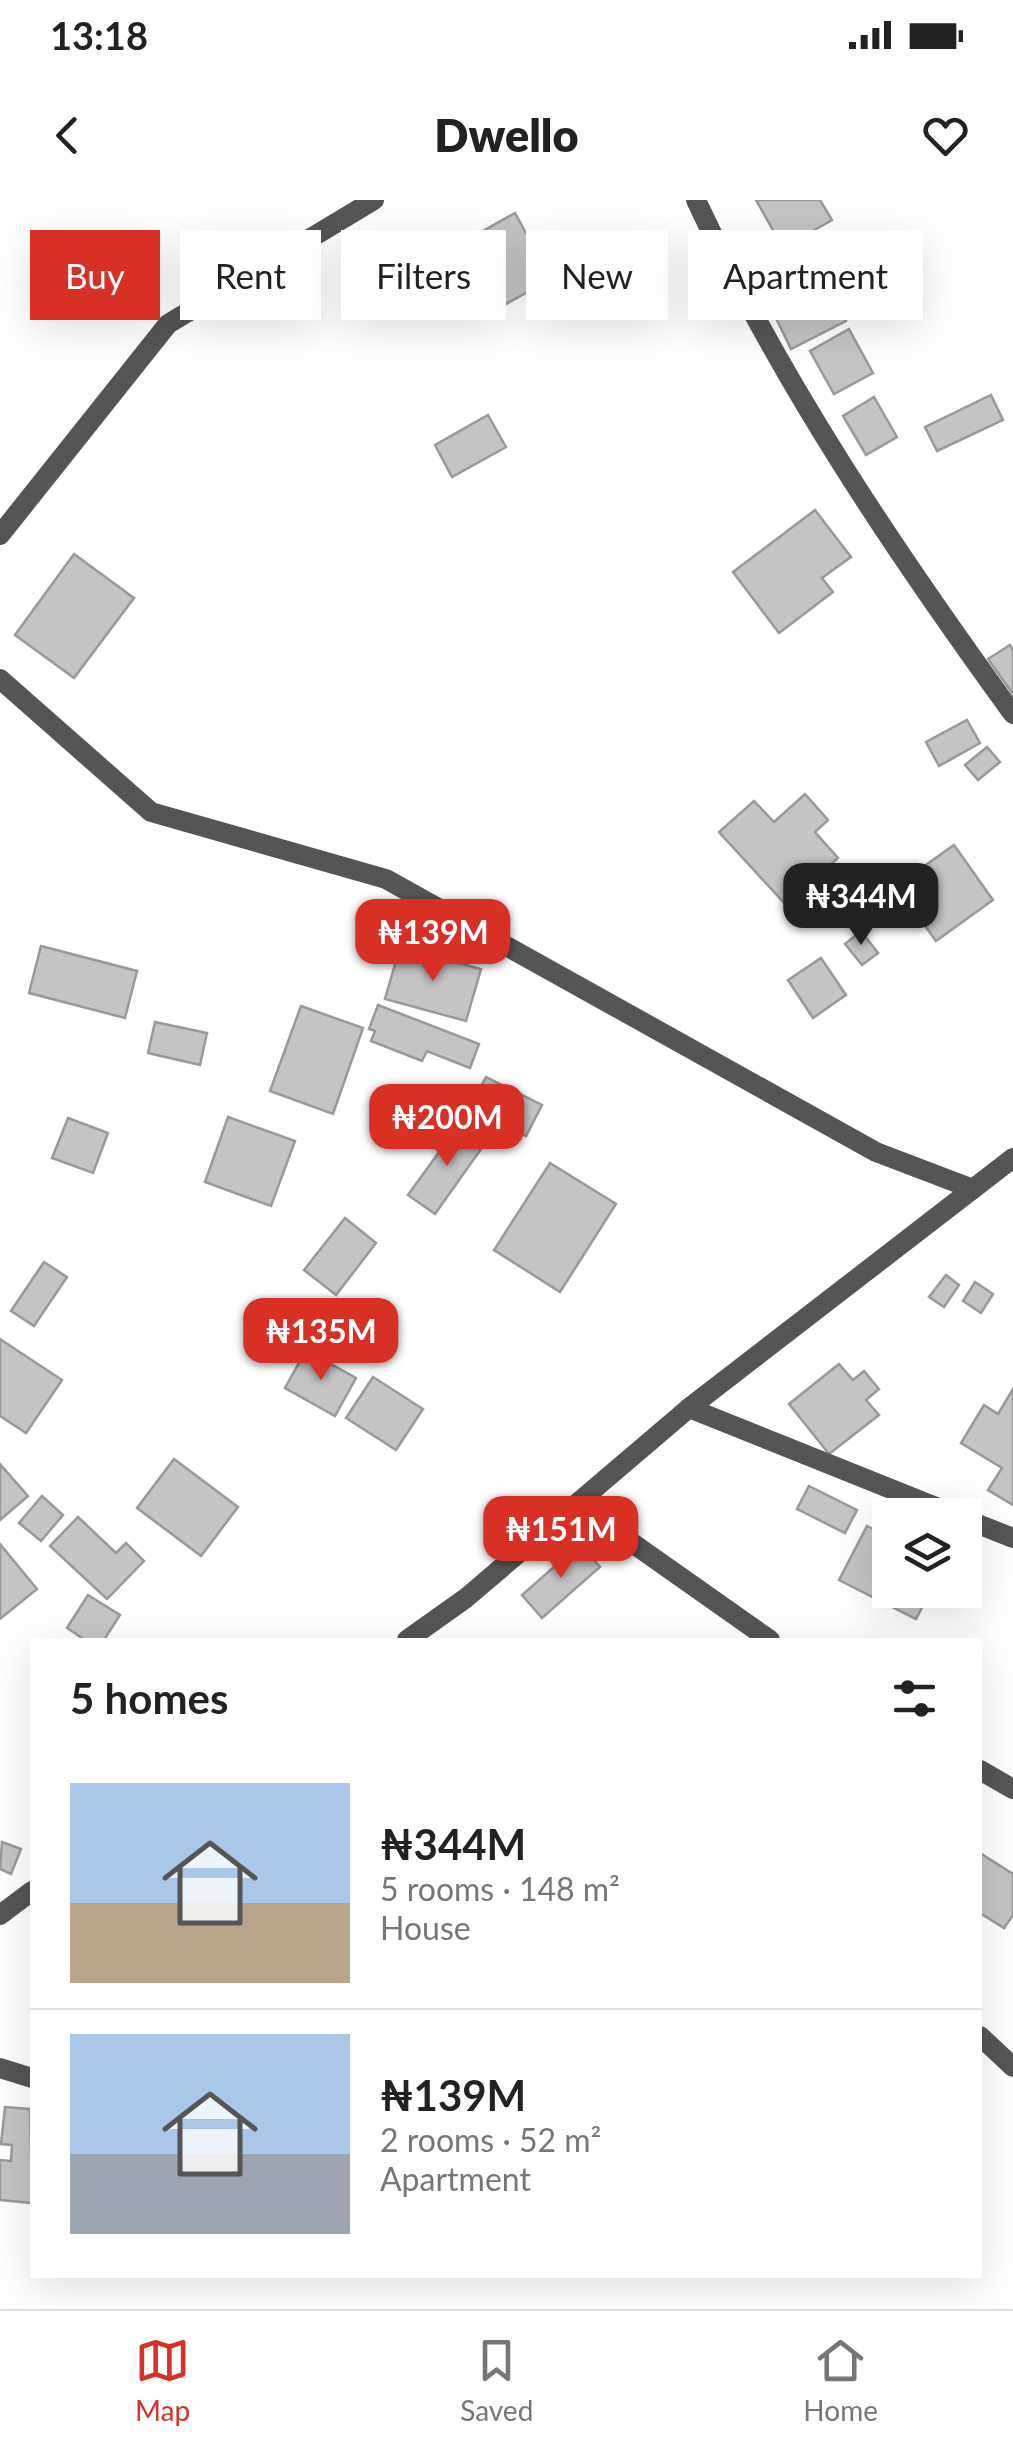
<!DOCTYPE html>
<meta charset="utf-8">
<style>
:root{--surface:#fff;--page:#f2f2f2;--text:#222;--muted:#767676;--line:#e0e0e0;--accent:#d93025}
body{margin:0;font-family:Lato,sans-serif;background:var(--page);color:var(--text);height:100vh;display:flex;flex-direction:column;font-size:38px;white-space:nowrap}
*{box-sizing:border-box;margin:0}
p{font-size:32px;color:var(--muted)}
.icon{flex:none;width:55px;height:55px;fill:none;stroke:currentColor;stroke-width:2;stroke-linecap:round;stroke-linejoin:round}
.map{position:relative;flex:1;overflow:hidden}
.panel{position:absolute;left:30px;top:1438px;width:952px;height:640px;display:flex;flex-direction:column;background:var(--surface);border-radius:0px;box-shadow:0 10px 40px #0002}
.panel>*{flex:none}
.guide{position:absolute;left:30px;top:30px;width:955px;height:90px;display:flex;gap:20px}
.controls{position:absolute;left:872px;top:1298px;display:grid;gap:20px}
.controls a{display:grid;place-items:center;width:110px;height:110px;border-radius:0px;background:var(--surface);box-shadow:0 10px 40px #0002;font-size:50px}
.price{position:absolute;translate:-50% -85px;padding:0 22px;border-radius:20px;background:var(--accent);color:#fff;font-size:32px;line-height:65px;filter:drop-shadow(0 2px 5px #0008)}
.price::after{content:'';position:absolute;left:50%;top:60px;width:30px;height:22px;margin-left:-15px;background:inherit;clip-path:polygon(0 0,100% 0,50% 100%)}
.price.on{background:#222;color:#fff}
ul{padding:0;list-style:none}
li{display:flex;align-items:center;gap:30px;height:250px;padding:0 40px}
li+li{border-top:2px solid var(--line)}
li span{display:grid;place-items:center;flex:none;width:280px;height:200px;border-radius:0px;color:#555}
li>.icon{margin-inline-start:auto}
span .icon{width:120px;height:120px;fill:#fffc;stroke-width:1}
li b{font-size:42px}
h2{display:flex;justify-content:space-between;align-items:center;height:120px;padding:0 40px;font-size:42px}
.chip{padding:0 35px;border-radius:0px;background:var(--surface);box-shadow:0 10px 40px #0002;font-size:35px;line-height:90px}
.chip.on{background:var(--accent);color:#fff}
.status{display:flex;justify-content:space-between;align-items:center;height:70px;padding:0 50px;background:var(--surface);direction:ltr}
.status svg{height:28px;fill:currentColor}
header{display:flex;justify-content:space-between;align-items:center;height:130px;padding:0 40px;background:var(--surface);font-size:45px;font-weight:800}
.tabs{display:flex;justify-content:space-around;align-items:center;height:140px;border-top:2px solid var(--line);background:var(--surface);font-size:28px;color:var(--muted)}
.tabs a{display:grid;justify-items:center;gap:5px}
.tabs .on{color:var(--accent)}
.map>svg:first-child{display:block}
.building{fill:#c4c4c4;stroke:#999;stroke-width:2.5}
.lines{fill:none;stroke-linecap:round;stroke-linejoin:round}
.street{stroke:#555;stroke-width:20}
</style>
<div class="status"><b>13:18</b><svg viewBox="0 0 49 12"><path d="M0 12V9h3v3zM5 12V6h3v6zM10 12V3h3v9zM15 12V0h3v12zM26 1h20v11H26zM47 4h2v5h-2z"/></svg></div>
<header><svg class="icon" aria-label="back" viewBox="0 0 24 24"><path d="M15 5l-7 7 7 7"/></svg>Dwello<svg class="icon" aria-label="heart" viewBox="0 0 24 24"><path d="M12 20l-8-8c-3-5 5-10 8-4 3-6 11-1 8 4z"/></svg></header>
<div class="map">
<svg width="1013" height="2109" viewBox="0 0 1013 2109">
<rect width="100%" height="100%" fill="#fff"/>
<!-- building -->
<g class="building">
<path d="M756,0H820L832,20L783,48Z"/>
<path d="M515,13L551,79L497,109L474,68L447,83L433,59Z"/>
<path d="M828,86L846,121L791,149L774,114Z"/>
<path d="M849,129L873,173L834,194L810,151Z"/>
<path d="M991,195L1003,220L937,251L925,227Z"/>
<path d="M874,197L897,237L866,255L843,216Z"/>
<path d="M488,215L506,247L452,277L435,245Z"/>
<path d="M815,310L851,357L822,378L833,392L779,433L733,372Z"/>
<path d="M74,354L134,398L74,478L15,435Z"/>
<path d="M1010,445L1013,450V494L988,459Z"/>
<path d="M967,520L980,543L939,566L926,542Z"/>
<path d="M987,547L1000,562L978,580L965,565Z"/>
<path d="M805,594L828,620L815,632L838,658L786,705L719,632L754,601L774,622Z"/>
<path d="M954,645L993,700L936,741L896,686Z"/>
<path d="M861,731L878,753L862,765L845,744Z"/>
<path d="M41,746L137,771L125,818L29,793Z"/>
<path d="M400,747L481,769L466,821L385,799Z"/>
<path d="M821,758L846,795L813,818L788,780Z"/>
<path d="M378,805L479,844L470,868L427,851L422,861L371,841L375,831L369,829Z"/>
<path d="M301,806L363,828L333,914L270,891Z"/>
<path d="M155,822L207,833L200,865L148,853Z"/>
<path d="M486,877L542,905L526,936L470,908Z"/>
<path d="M228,917L295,941L271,1006L205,982Z"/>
<path d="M68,918L108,933L93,973L52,958Z"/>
<path d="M460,923L486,942L435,1014L408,995Z"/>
<path d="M550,963L616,1004L560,1092L494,1050Z"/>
<path d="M345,1018L376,1043L336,1095L304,1070Z"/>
<path d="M44,1062L67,1077L34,1126L11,1111Z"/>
<path d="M946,1075L959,1085L944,1107L929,1097Z"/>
<path d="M975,1082L993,1094L981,1113L963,1101Z"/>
<path d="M0,1139L62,1180L26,1233L0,1216Z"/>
<path d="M306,1150L356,1178L335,1216L285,1188Z"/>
<path d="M839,1164L853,1180L864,1171L879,1189L866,1200L879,1215L829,1254L789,1204Z"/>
<path d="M373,1177L423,1209L396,1250L346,1218Z"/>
<path d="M1013,1189V1305L988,1290L1002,1268L961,1243L984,1205L998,1214Z"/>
<path d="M174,1259L238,1307L201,1356L137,1308Z"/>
<path d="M0,1264L28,1296L0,1320Z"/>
<path d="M809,1286L857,1310L845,1333L797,1309Z"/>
<path d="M42,1296L63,1315L41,1341L19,1323Z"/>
<path d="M78,1317L116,1353L126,1343L144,1361L107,1399L50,1346Z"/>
<path d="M867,1326L890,1338V1390H931L916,1419L839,1380Z"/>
<path d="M0,1344L37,1389L0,1419Z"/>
<path d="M580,1344L600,1367L542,1418L522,1395Z"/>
<path d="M88,1395L120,1415L104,1440H85L67,1428Z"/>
<path d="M2,1642L21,1649L11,1674L0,1669Z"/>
<path d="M980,1653L1013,1674V1715L1004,1728L980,1713Z"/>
<path d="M5,1907L30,1909L32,2003L0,2000V1960L11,1961L12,1945L1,1944Z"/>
</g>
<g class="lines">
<!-- street -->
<g class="street">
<path d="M696,0C782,184 894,350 1013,514"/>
<path d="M0,335L168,124L374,0"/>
<path d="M0,479L151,612L386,679L876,952L973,989"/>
<path d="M689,1208L956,1315"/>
<path d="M577,1304L770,1440"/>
<path d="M965,1319L1013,1338"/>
<path d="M407,1440L466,1398L689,1208L1013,958"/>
<path d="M980,1570L1013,1589"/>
<path d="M0,1715L32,1691"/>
<path d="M980,1836L1013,1867"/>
<path d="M0,1868L32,1878"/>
</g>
</g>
</svg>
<div class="controls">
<a><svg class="icon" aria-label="layers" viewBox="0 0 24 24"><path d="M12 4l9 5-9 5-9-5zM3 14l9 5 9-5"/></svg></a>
</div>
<b class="price on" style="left:861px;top:748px">₦344M</b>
<b class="price" style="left:433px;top:784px">₦139M</b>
<b class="price" style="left:447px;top:969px">₦200M</b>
<b class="price" style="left:321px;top:1183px">₦135M</b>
<b class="price" style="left:561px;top:1381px">₦151M</b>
<div class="guide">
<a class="chip on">Buy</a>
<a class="chip">Rent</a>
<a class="chip">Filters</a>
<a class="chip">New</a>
<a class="chip">Apartment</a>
</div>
<section class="panel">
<h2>5 homes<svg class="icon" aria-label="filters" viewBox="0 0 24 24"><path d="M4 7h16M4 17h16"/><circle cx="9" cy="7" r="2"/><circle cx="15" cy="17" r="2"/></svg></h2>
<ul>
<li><span style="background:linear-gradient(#a9c7e8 60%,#b9a48a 0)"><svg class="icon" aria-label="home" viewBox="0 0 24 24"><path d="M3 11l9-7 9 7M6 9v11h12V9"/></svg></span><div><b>₦344M</b><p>5 rooms · 148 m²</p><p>House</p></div></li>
<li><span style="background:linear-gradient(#a9c7e8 60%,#9aa5b1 0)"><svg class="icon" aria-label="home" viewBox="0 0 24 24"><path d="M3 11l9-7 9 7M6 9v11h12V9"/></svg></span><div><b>₦139M</b><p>2 rooms · 52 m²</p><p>Apartment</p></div></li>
</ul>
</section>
</div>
<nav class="tabs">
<a class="on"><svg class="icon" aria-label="map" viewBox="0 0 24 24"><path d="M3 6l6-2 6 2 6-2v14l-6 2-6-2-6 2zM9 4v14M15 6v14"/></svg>Map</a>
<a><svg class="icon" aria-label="saved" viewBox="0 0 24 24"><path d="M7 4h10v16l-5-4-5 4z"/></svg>Saved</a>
<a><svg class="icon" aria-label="home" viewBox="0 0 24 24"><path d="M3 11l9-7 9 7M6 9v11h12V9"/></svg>Home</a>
</nav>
